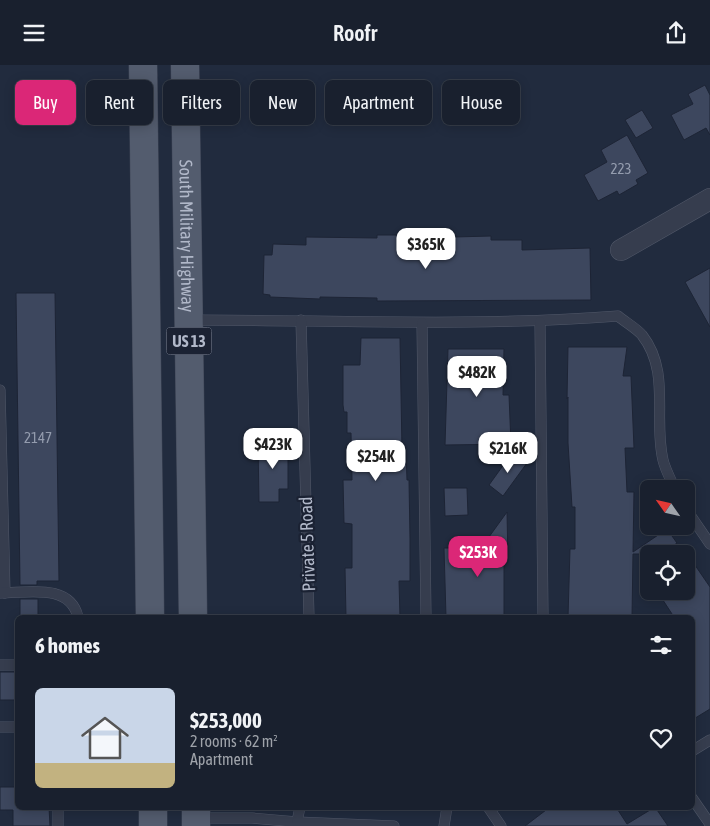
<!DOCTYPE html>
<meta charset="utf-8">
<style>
:root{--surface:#19202e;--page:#222836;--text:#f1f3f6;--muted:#9fa3aa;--line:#373e4a;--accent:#db2777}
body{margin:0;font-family:"Asap Condensed",sans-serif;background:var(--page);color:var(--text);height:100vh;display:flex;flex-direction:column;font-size:19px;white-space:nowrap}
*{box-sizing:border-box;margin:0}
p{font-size:16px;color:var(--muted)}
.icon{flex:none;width:28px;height:28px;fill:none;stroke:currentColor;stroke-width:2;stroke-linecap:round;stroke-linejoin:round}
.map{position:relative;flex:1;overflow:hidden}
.sheet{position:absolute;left:15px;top:550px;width:680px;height:195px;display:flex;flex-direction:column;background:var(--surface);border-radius:8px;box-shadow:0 2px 12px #0003,0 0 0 1px var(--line)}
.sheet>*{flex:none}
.hud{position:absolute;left:15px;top:15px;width:680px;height:45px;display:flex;gap:10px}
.needle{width:32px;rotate:304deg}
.buttons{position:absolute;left:640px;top:415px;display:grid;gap:10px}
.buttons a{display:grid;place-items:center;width:55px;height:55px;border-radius:8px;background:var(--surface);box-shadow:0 2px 12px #0003,0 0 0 1px var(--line);font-size:25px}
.price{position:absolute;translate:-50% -42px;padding:0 11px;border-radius:10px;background:#fff;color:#222;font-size:16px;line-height:32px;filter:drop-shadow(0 1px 2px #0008)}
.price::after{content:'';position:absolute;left:50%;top:30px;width:15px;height:11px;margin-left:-8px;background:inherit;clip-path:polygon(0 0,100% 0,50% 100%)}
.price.active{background:var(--accent);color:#fff}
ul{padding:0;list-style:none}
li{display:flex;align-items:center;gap:15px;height:125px;padding:0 20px}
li+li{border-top:1px solid var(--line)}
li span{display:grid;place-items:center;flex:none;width:140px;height:100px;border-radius:8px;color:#555}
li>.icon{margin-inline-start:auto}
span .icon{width:60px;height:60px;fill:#fffc;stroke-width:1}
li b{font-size:21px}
h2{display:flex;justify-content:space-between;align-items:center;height:60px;padding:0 20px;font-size:21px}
.tag{padding:0 18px;border-radius:8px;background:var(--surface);box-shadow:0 2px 12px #0003,0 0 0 1px var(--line);font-size:18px;line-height:45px}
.tag.active{background:var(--accent);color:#fff}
header{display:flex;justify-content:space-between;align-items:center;height:65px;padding:0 20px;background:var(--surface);font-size:22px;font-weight:600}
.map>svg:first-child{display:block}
.building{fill:#3d475e;stroke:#1d2435}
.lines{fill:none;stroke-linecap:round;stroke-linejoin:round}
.service-casing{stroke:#515869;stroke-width:11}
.minor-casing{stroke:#515869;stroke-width:22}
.primary-casing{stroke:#3f4657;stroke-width:29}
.service{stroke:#363d4e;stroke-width:10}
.minor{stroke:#363d4e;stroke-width:21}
.primary{stroke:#535c6e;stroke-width:28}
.labels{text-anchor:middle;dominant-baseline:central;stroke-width:4.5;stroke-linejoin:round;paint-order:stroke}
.number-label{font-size:15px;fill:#949cae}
.shield{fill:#1b2233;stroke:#848b9c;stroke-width:1}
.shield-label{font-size:16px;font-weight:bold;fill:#b1b8c9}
.street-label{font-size:18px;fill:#b1b8c9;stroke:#1b2233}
</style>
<header><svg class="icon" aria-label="menu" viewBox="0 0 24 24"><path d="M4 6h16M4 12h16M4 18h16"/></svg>Roofr<svg class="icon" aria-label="share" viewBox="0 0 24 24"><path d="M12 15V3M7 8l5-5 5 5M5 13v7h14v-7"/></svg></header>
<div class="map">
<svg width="710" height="761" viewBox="0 0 710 761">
<rect width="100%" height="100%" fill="#212b3e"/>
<!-- building -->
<g class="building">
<path d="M705,20L710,30V70L706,63L684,75L671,50L693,39L688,29Z"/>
<path d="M642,45L653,63L636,73L625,55Z"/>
<path d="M627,70L648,108L636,115L638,119L619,130L617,126L598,136L584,110L607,97L601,85Z"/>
<path d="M377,170H454V172L491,171V175H522V185L590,183L591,235L377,236V233L320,232V234L270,232V230L263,229L264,190H272L273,179L306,180V172L377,173Z"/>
<path d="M710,203V262L685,217Z"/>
<path d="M16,228H55L59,516H37V520H20Z"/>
<path d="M361,273H400L402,385H406L407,415H409L410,473V516H399L400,552H346L345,503H352V459L344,458L343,415H352L351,368H347V347H344L343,340V300H360Z"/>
<path d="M568,282H627L623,311H631L634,383H625L627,427H634L633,487L667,464L677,478L662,489H633L632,552H568L570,484H575V442H572L568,378V332L567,334Z"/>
<path d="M448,284H504L503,330H509L511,379L445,380Z"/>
<path d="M288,376V424H279V437H259L258,378Z"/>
<path d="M512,388L527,398L503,431L489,420Z"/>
<path d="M444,423H467L468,450L445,451Z"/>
<path d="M507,447L508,497H504V552H446L444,483H468V501Z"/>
<path d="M686,487L710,522V644L692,655V552H674L657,526H686Z"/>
<rect x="20" y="534" width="18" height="18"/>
<rect x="0" y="607" width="18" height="28"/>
<path d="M0,722H18V742H49L50,761H13V745H0Z"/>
<path d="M550,742H616L627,759L655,742L668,761H525Z"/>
</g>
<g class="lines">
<!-- service casing -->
<g class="service-casing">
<g id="service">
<path d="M190,255C333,255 475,262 618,251C625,257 636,263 642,270C671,307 653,353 663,395C665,404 671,415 675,424"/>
<path d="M301,255L309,552"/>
<path d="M540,257L543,552"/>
<path d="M422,258L426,552"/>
<path d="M0,325L5,528"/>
<path d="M686,444L710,479"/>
<path d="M0,528C28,528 70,518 78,552"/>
<path d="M0,600H18"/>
<path d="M0,662H18"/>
<path d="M692,686L710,675"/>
<path d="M692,733L710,759"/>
<path d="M58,742V761"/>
<path d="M488,742L501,761"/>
<path d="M197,753H252L297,757L300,742"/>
<path d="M297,757L394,761"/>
<path d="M444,761L447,742"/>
</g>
</g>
<!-- minor casing -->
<g class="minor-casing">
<path id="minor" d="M621,185L710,134"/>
</g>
<!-- primary casing -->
<g class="primary-casing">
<g id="primary">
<path d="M143,0L150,552"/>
<path id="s1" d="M185,0L193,552"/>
<path d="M153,742V761"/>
<path d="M196,742V761"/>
</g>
</g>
<!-- service -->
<use href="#service" class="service"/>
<!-- minor -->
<use href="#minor" class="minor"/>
<!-- primary -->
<use href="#primary" class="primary"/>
</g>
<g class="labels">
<!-- number labels -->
<g class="number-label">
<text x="621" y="103">223</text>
<text x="38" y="372">2147</text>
</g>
<!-- shield labels -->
<rect class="shield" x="166.5" y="262.5" width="45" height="27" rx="4"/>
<g class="shield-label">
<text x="189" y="276">US 13</text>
</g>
<!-- street labels -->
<g class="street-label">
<text stroke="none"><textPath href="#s1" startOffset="171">South Military Highway</textPath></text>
<text transform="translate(307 479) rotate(-92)">Private 5 Road</text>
</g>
</g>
</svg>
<div class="buttons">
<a><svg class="needle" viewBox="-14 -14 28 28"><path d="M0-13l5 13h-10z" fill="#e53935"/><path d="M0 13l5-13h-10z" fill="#9fa3aa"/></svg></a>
<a><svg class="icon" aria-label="locate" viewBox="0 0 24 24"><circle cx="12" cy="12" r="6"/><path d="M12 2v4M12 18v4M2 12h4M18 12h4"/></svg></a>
</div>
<b class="price" style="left:426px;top:205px">$365K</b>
<b class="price" style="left:477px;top:333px">$482K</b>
<b class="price" style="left:273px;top:405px">$423K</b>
<b class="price" style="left:508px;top:409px">$216K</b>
<b class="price" style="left:376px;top:417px">$254K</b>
<b class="price active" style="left:478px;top:513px">$253K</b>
<div class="hud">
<a class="tag active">Buy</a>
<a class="tag">Rent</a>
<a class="tag">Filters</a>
<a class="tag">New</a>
<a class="tag">Apartment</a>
<a class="tag">House</a>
</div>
<section class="sheet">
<h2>6 homes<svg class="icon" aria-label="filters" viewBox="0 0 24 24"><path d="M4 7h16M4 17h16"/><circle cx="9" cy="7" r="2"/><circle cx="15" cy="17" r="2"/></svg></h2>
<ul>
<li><span style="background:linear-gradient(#c9d6e8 75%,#c2b280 0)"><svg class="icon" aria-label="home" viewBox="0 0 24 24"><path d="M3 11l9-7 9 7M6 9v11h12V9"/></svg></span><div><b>$253,000</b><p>2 rooms · 62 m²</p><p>Apartment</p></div><svg class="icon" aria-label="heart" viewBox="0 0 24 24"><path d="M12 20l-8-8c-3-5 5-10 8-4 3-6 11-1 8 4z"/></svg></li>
</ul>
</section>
</div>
